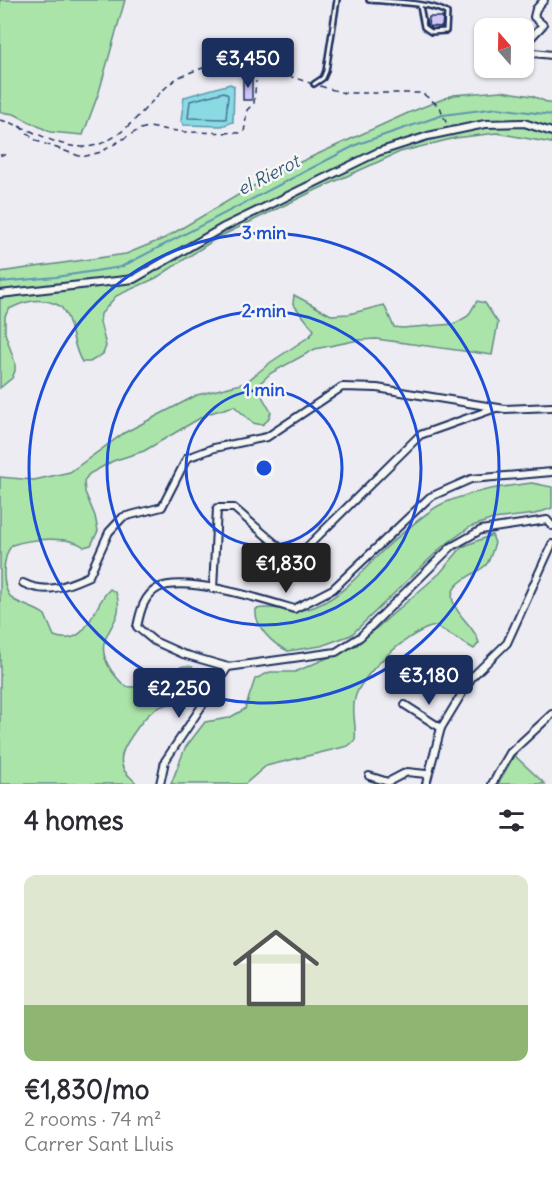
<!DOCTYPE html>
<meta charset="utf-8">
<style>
:root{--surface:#fff;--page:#f7f7f7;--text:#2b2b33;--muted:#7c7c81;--line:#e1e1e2;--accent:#1b2f5e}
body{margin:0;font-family:Delius,sans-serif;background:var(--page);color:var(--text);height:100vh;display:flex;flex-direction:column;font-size:22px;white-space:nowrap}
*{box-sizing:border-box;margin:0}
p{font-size:20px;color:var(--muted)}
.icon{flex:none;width:33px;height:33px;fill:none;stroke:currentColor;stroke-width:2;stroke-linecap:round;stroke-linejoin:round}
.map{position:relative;height:784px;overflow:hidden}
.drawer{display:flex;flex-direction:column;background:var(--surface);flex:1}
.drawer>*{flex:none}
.needle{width:39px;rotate:340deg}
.tools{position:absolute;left:474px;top:18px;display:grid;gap:12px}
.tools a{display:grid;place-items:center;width:60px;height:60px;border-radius:12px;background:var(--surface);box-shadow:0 2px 4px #0004;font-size:30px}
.price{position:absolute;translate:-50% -51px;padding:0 14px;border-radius:6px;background:var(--accent);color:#fff;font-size:20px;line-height:39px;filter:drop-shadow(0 2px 3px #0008)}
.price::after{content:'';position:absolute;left:50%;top:36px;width:18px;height:14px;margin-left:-9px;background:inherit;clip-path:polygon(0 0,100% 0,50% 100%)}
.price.on{background:#222;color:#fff}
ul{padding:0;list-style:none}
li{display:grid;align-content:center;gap:12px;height:318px;padding:0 24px}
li+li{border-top:2px solid var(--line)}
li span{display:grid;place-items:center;height:186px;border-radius:12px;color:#555}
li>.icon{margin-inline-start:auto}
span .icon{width:108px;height:108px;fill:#fffc;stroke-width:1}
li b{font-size:26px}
h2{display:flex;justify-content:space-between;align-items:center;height:72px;padding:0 24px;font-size:26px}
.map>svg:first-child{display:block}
.green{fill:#abe4a9;stroke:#638a84;stroke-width:1.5}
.water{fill:#89dae3;stroke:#5d96ae;stroke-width:1.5}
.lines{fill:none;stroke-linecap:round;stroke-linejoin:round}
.shore{stroke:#477393;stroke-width:1.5}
.stream{stroke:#5d96ae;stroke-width:2}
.building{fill:#d0c5f7;stroke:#1b2f5e;stroke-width:1.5}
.lane-casing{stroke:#1b2f5e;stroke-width:8}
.street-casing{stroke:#1b2f5e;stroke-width:10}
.path{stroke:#1b2f5e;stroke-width:1.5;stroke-dasharray:6 4.5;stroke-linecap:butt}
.lane{stroke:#f6f6f2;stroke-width:3}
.street{stroke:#f6f6f2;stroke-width:6}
.ring{fill:none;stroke:#1d4ed8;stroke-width:3}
.labels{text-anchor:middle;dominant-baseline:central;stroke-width:5;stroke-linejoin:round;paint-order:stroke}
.water-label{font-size:18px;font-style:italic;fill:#365a7f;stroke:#f6f6f2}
.centre{fill:#1d4ed8;stroke:#f6f6f2;stroke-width:3}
.ring-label{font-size:18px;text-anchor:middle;font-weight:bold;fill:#1d4ed8;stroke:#f6f6f2;stroke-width:5;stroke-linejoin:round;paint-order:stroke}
</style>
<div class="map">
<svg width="552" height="784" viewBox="0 0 552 784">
<rect width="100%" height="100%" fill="#eeecf3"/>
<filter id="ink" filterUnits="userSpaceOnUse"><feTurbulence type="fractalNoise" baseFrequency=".0167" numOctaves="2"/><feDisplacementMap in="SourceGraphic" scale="12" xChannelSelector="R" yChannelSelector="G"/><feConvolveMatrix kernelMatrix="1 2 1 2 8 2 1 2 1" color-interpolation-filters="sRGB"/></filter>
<g filter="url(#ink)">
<!-- green -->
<g class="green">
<path d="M0,0H125L99,92L83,135L50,132L14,114L0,112Z"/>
<path d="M501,91L532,96L552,104V143L497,133L455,138L400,152L316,190L217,238L156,278L116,296L101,314L100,322L106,346L103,354L90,362H82C71,345 74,321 60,306C42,297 27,300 9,309L5,316V333L15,363V371L12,378L0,388V272L126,254L165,238L274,174L408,113L453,95Z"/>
<path d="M294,295L331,315L349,314L384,305L394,327L402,328L454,324L468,316L477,301L485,303L498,323L492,355L376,339L359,340L315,349L271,373L259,384L263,398L271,412L268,420L262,425L253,423L234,406L207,414L144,451L113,461L89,474L84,481L85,492L95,516L98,531L91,545L84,547C69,535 30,539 12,545C2,557 0,589 14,600C24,606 36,608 45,615L54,636C89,649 92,605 110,589L116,593C129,627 87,633 111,670C115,675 118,680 123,684C146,702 195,631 205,690L197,704C158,699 149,710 129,740C123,749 118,760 124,770C127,775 133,779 137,784H0V477L34,480L70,472L124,433L197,395L245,383L271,362L310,336L314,330L293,304Z"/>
<path d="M532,483L552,487V508L535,514L493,519L470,527L442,547L351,635L321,646L288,651C272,644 254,626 256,609C276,604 291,616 314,607C347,594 365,566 391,543C404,532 428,510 442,504C469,492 504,486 532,483Z"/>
<path d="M492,535L495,543C492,550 491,559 486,565C476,575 444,583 454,604C460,619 475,627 479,643L474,649L436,626C411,629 361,674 355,698C351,712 357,726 355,740L348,746L266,766L245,784H171L185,748L205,722L229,718L245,709L255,679L270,672H295L357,645L440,573L462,547Z"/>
<path d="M514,756H515L545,784H498Z"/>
</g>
<!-- water -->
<path class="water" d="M230,84L234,86L233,122L222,126L184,125L181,121L184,97Z"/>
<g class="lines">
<!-- shore -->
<path class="shore" d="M224,92L228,95L226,119L188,118L190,101Z"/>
<!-- stream -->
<path class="stream" d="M0,282L56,277L121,267L358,144L443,115L497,108L552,115"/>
</g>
<!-- building -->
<g class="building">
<path d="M429,17H443L442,27L428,26Z"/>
<path d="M246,77H252V100H243V80H246Z"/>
</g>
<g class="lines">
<!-- lane casing -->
<g class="lane-casing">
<g id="lane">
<path d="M369,0H370C389,2 432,2 447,13L446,31L431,32L424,27L420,6"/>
<path d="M314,84L323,78L326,71L337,0"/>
</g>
</g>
<!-- street casing -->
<g class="street-casing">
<g id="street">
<path d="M524,45L543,25L534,17L536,9L544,0"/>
<path d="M524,52L552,55"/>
<path d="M0,294L134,279L222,228L378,152L428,136L485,124L524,123L552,132"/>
<path d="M552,472L471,479L430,497L333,589L294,609C264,600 186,575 158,588C143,596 140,613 137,627L154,641L183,654L228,667L336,652L360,637L451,547L481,530L547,520L552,526"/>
<path d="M23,583C47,595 66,586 89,576L109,532L123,517L162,507L187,458L214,448L267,437L342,387L377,388L505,409L552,407"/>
<path d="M213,589L217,508H234L286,553H301L420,435L496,408"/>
<path d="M405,705L441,728"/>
<path d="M369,776L388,782L407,772L426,774"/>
<path d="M160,784L165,761L228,667"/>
<path d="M426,784L441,728L472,677L507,643L552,544"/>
<path d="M492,784L510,753L552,714"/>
</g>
</g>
<!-- path -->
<g class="path">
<path d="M320,86L344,93H422L440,107L447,125"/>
<path d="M0,120C29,126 51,146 82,147C123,147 146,101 176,79C185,72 238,57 250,57L286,75L310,83"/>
<path d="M19,126L37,141L82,157L101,152L140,129L148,127L184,132L244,133L247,110L254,103L256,81"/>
<path d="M0,155H5L8,151"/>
</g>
<!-- lane -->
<use href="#lane" class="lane"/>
<!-- street -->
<use href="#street" class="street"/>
</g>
</g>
<!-- distance rings -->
<g class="ring">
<circle cx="264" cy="468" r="78"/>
<circle cx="264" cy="468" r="157"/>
<circle cx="264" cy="468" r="235"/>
</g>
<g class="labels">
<!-- water labels -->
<g class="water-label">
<text transform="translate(268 175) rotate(-27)">el Rierot</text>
</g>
</g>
<circle cx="264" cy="468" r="9" class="centre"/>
<g class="ring-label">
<text x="264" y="239">3 min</text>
<text x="264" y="317">2 min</text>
<text x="264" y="396">1 min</text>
</g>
</svg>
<div class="tools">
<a><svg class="needle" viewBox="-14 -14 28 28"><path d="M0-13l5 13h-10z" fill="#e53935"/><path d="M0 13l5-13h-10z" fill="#7c7c81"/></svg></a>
</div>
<b class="price" style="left:248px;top:89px">€3,450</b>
<b class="price on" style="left:286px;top:594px">€1,830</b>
<b class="price" style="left:429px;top:706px">€3,180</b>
<b class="price" style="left:179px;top:719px">€2,250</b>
</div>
<section class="drawer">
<h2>4 homes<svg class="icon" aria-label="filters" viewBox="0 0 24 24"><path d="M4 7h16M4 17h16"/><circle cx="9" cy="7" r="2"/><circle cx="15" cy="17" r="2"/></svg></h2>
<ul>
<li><span style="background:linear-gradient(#dfe7d0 70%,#8fb573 0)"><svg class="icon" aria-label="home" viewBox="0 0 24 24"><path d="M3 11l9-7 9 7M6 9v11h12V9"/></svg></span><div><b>€1,830/mo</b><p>2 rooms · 74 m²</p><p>Carrer Sant Lluis</p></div></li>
</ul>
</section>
